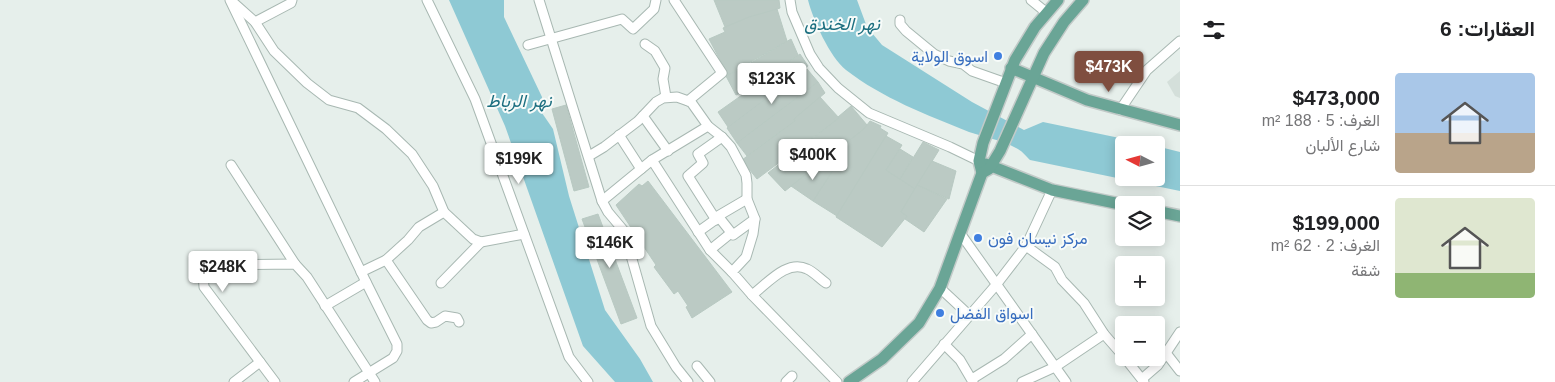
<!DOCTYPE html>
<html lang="ar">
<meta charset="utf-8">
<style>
:root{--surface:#fff;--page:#f2f2f2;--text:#202124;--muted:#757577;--line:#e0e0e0;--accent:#7f4e3f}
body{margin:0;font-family:Arial,Vazirmatn,sans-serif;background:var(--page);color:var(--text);direction:rtl;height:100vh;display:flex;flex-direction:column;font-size:19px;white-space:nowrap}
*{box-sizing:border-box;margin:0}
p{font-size:16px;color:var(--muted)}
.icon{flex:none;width:28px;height:28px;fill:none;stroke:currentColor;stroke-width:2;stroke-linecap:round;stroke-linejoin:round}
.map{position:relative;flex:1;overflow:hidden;direction:ltr}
.drawer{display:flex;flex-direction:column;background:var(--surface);width:375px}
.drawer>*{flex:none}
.needle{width:32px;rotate:276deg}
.controls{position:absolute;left:1115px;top:136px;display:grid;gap:10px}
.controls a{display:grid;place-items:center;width:50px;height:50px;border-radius:5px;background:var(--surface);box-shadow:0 2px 12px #0003;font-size:25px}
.price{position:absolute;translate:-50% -42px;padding:0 11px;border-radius:5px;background:#fff;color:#222;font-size:16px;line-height:32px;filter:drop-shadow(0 1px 2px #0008)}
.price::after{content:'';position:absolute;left:50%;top:30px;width:15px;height:11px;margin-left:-8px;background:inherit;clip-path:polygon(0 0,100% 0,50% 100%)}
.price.current{background:var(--accent);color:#fff}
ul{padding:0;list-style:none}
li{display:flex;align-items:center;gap:15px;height:125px;padding:0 20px}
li+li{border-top:1px solid var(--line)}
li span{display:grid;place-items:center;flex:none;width:140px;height:100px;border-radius:5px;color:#555}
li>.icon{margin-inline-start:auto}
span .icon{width:60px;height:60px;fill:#fffc;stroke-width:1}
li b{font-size:21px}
h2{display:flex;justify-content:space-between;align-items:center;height:60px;padding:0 20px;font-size:21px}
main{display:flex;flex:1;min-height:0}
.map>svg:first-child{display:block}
.built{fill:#d4dfda}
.water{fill:#8ec9d4}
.building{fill:#bbcac4;stroke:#b8c9c2}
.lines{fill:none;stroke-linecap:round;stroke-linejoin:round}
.minor-casing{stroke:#a8b8b2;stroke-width:11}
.major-casing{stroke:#c2cac8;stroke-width:14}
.minor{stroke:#fff;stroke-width:9}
.major{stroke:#6aa596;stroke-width:11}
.shop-dot{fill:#3f7fe0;stroke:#f7fbf9;stroke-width:2}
.labels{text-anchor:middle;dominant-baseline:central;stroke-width:4;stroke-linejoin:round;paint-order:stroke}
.shop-label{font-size:16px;fill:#366cbe;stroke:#f7fbf9;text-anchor:start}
.water-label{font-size:18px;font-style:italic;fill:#1c6f80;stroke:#f7fbf9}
</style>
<main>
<section class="drawer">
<h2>العقارات: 6<svg class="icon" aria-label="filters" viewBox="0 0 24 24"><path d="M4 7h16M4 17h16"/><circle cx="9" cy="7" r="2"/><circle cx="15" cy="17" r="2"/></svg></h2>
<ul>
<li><span style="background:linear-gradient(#a9c7e8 60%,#b9a48a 0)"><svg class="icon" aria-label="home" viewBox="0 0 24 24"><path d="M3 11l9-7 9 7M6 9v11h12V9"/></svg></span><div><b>$473,000</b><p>الغرف: 5 · 188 m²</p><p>شارع الألبان</p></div></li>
<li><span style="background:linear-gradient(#dfe7d0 75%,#8fb573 0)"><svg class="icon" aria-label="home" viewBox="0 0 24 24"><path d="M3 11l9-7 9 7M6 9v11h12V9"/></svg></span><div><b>$199,000</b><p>الغرف: 2 · 62 m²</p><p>شقة</p></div></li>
</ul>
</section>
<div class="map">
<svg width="1180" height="382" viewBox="0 0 1180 382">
<rect width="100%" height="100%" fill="#e6efeb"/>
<!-- built -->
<path class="built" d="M1180,71V98L1175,96L1167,82Z"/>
<!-- water -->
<g class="water">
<path d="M449,0H504V17L542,97V113L553,129L569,196L605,310L640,359L653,382H615L583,346L505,126Z"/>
<path d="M808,0H857L867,27L882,45L972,102L1024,130L1043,122L1153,145H1124V178H1156V146L1180,152V191L1030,160C1026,156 1021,150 1016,148C1002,140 984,137 969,132C927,115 882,98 846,70C830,57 813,20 808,0Z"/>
</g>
<!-- building -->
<g class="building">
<path d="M714,0H779L780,8L725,27Z"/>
<path d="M777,9L787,41L728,75L709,39L725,32L723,28L749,17Z"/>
<path d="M791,39L798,55L754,86L744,67Z"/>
<path d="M800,54L808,66L767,95V98L728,127L718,112Z"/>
<path d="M744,67L754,86L736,95L726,76Z"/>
<path d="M807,69L818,82L737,143L727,128L767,98V95Z"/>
<path d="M818,82L825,93L794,119L795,121L747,156L737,143Z"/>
<path d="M820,97L839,118L757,179L742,160L795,121L794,119Z"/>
<path d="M566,105L589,187L574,191L552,109Z"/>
<path d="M851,106L867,125L864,129L785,191L768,173L839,118L838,117Z"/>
<path d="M870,121L881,126L880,128L888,133L837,216L813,201L833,170L821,163L864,129Z"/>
<path d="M886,136L902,145L886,170L915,189L901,212L907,216L882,247L836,217Z"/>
<path d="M923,142L939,150L915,189L900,179Z"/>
<path d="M900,149L913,157L900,179L886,170Z"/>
<path d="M932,161L956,171L949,199L917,185Z"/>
<path d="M821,163L833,170L813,201L791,186Z"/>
<path d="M648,181L732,292L692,318L686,307L688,306L678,291L674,294L654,267L656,265L616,205L639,184L642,186Z"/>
<path d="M917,185L947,199L924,232L905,219L907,216L901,212Z"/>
<path d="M598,214L637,318L621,324L582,219Z"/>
</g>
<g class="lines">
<!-- minor casing -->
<g class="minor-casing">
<g id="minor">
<path d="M230,0L366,282L397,344V351L393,358L354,382"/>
<path d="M427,0L475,99L569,357L588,382"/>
<path d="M539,0L602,201L608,212L624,231L651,326L676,367L688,382"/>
<path d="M674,0L722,73L688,101"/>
<path d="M790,0L792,12L810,54L819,68L838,88L869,113L950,147L979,161"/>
<path d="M1031,0L1047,13"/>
<path d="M235,4L255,22L274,51L307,83L329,100L358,108L386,129L412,154L433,186L444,212L473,239L481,242L524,234"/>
<path d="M900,20V24L906,31L934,54L949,61L963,64L972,71L1006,83"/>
<path d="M255,22L291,3L292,0"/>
<path d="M645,44L655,51L665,68L663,79L666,97"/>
<path d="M528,45L622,19L633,29L654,9L656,0"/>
<path d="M1120,110L1147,70L1180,41"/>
<path d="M643,116L668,151"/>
<path d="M619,135L641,169"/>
<path d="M589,156L604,147L638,121L656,102L663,98L677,97L691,102L708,126L722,137L731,147L746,175L747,183V199L755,219L753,234L746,257L732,272L752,295"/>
<path d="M652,160L710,250L732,272"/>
<path d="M231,165L295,264"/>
<path d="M747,199L718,216L733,235L755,219"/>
<path d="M602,201L652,160L708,126"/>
<path d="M716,220L688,176L703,163L698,154L722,137"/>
<path d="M698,232L719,217"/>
<path d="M960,233L1066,382"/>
<path d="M1026,246L1055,267L1062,280L1084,303L1104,334L1124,357"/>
<path d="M710,250L731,233"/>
<path d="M386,260L427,320L431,323L436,322L445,316L457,318L459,322"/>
<path d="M361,272L386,260L408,240L419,227L444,212"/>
<path d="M441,283L481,242"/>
<path d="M826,283C820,279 814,272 807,269C787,259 767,284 752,295L837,382"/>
<path d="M940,288L969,315"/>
<path d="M325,306L366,282"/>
<path d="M944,344L960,360L973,382"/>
<path d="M1166,353L1180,371"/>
<path d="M1125,358L1144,382"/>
<path d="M697,366L710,382"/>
<path d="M972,379L1004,359L1032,334"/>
<path d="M1142,379L1158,365L1180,332"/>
<path d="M234,382L260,362"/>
<path d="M275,382L204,287L203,274L210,268L229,265L295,264L307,277L375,382"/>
<path d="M786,382L792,376"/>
<path d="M912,382L996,285L1026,246L1052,190"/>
<path d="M1022,382L1055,367L1104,334"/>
</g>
</g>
<!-- major casing -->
<g class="major-casing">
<g id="major">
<path d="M1011,68L1087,100L1180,125"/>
<path d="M986,164L1052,190L1125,205"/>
<path d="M982,173L979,161L983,143L1015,60L1035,27L1058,0"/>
<path d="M1156,211L1180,216"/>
<path d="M849,382L882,359L919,323L940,288L982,173L989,169L1000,151L1044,53L1064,22L1083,0"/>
</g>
</g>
<!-- minor -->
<use href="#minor" class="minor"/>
<!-- major -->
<use href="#major" class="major"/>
</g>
<!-- markers -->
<g class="shop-dot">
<circle cx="998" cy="56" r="5"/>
<circle cx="978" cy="238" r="5"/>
<circle cx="940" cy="313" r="5"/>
</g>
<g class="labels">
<!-- shop labels -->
<g class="shop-label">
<text x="988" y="56" text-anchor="end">اسوق الولاية</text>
<text x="988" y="238">مركز نيسان فون</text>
<text x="950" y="313">اسواق الفضل</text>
</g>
<!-- water labels -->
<g class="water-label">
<text x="842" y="24">نهر الخندق</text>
<text x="519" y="101">نهر الرباط</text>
</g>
</g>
</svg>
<div class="controls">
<a><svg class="needle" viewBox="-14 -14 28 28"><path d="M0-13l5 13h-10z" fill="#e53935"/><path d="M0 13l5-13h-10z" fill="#757577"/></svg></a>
<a><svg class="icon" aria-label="layers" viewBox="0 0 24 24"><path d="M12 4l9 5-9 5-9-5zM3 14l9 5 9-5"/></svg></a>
<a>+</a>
<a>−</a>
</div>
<b class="price current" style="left:1109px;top:93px">$473K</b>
<b class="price" style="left:772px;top:105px">$123K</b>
<b class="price" style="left:813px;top:181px">$400K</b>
<b class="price" style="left:519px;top:185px">$199K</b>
<b class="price" style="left:610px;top:269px">$146K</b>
<b class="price" style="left:223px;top:293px">$248K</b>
</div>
</main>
